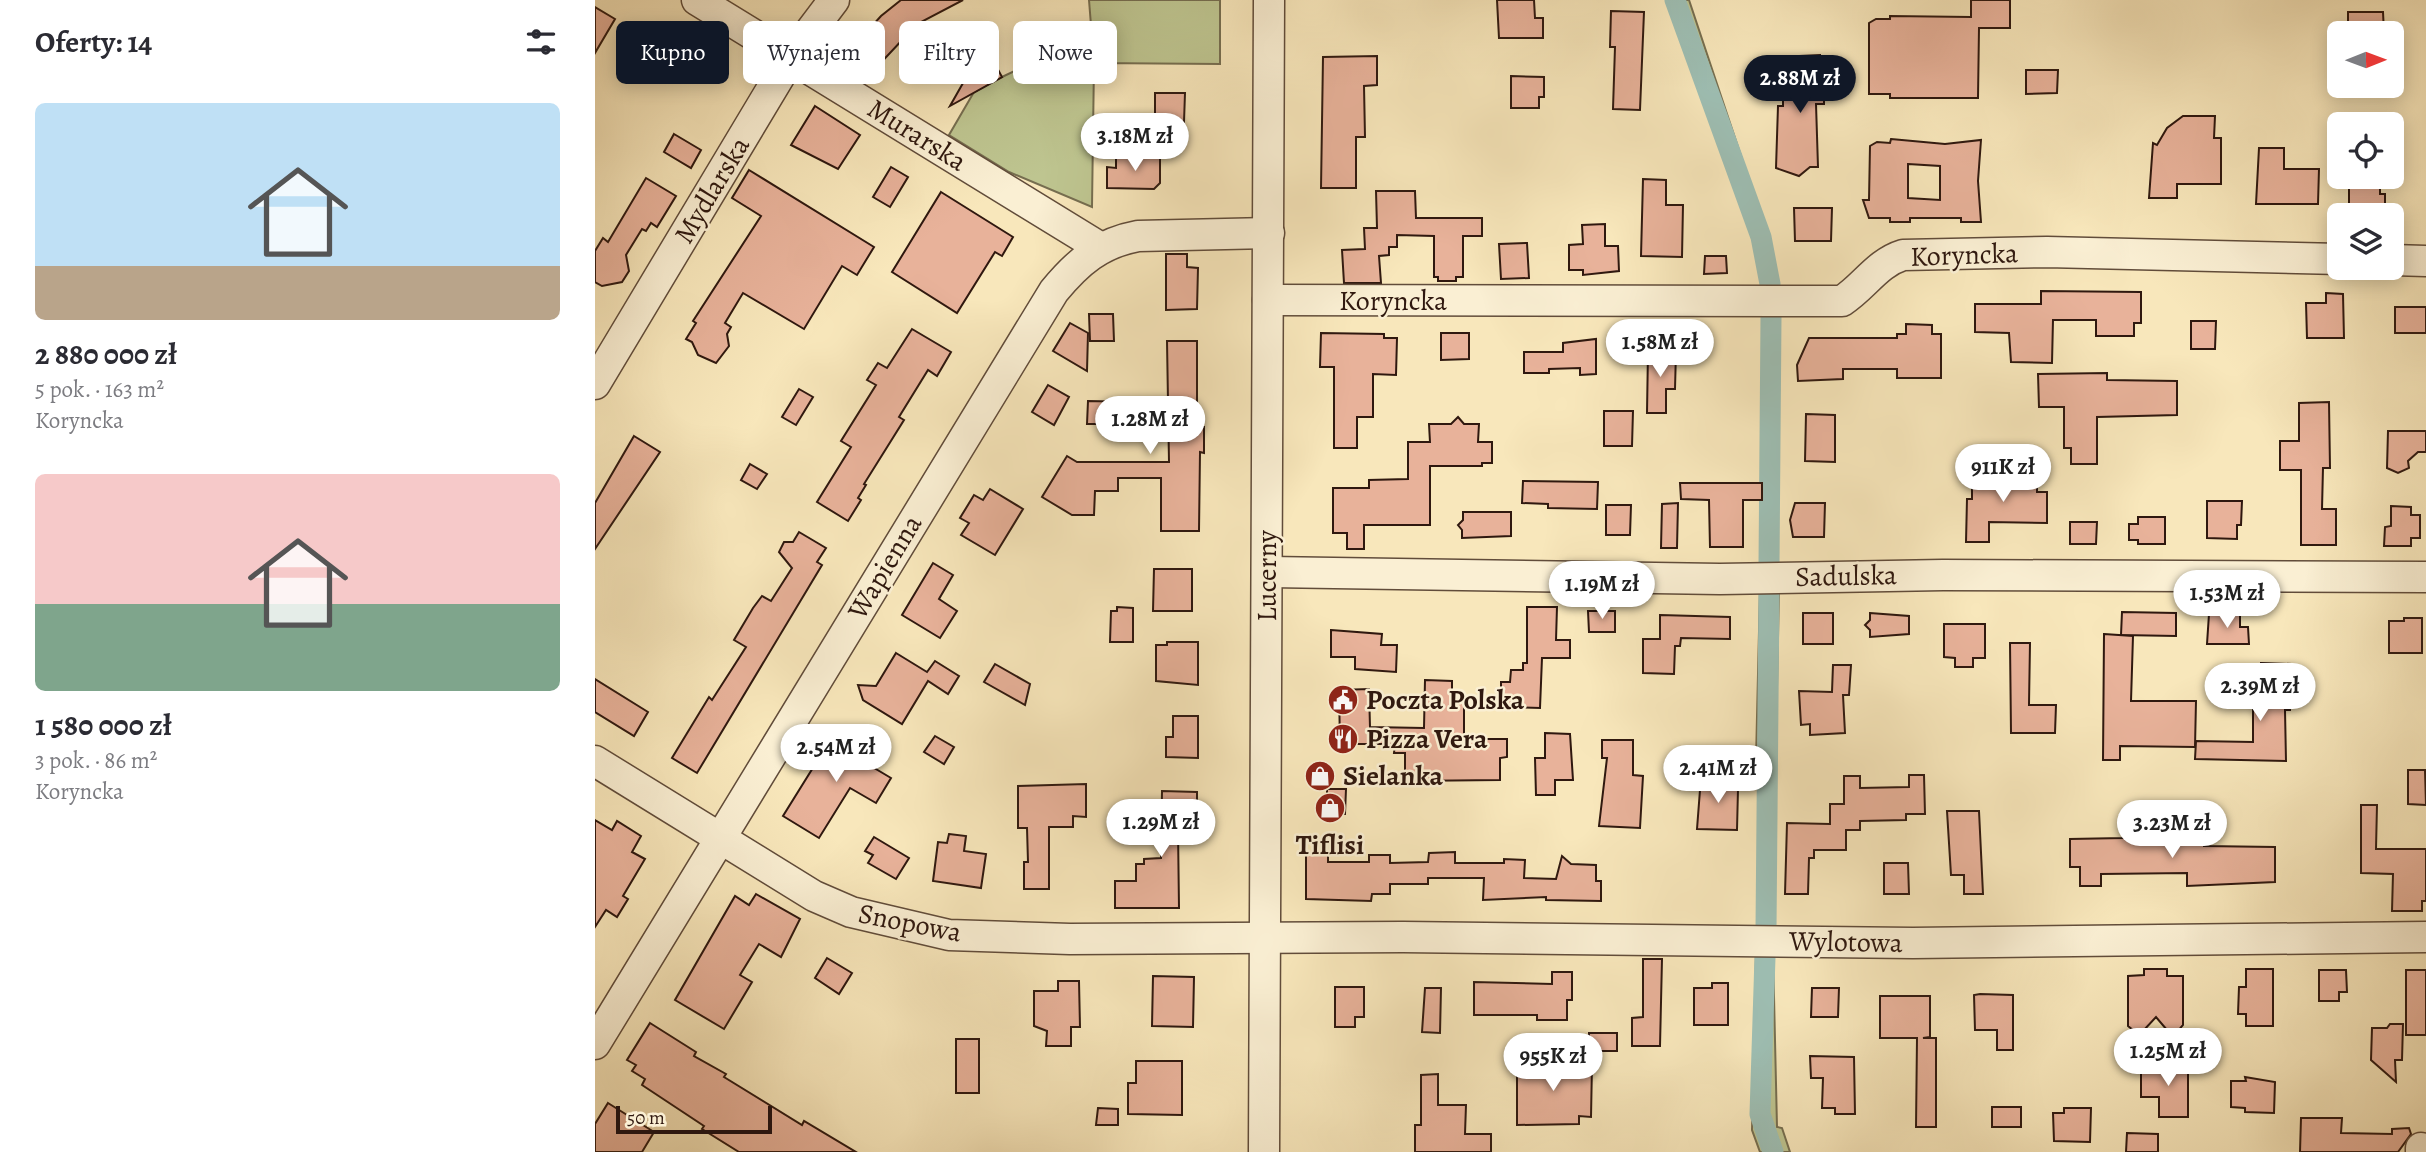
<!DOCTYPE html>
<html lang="pl">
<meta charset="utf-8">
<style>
:root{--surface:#fff;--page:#f2f2f3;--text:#2b2b33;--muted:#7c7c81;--accent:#111827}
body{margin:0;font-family:Alegreya,serif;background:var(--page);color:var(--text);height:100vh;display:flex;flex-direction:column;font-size:26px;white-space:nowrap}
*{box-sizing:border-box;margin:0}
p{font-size:23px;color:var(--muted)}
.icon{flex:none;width:38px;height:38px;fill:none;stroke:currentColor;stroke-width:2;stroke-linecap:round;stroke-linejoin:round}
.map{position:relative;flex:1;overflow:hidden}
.side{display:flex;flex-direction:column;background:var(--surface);width:595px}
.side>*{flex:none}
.hud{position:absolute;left:21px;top:21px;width:665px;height:63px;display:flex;gap:14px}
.needle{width:46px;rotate:89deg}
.tools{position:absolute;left:1732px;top:21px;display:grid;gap:14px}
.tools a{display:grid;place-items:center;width:77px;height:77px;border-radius:10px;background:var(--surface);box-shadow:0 4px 18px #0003;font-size:35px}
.scale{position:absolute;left:21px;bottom:18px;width:156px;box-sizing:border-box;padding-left:7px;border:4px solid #2f180f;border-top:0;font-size:19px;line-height:24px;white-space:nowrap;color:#2f180f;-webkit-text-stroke:5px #faefd3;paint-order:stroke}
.price{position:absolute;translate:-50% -60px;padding:0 16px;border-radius:24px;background:#fff;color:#222;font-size:23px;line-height:46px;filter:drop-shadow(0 2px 4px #0008)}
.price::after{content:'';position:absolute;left:50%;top:42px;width:21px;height:16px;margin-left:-10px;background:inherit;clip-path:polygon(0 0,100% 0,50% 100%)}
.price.current{background:var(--accent);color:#fff}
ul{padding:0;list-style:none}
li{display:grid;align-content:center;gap:14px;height:371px;padding:0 35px}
li span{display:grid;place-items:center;height:217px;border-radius:10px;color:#555}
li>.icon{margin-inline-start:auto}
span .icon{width:126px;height:126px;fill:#fffc;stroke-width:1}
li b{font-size:30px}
h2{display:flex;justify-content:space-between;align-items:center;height:84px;padding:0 35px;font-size:30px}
.tag{padding:0 24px;border-radius:10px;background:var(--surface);box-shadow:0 4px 18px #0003;font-size:24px;line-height:63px}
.tag.current{background:var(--accent);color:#fff}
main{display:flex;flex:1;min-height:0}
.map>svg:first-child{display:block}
.green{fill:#bec590;stroke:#766e50;stroke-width:2}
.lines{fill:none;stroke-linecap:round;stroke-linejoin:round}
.canal{stroke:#9ebfb4;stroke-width:21}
.building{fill:#e8b29a;stroke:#2f180f;stroke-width:2;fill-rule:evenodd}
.minor-casing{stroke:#614c3a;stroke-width:33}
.minor{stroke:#faefd3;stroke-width:30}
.labels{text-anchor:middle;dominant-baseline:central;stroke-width:5;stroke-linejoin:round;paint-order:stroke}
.street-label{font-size:28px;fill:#2f180f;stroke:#faefd3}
.poi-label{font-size:28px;font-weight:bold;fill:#2f180f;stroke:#faefd3;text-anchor:start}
</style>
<main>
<section class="side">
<h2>Oferty: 14<svg class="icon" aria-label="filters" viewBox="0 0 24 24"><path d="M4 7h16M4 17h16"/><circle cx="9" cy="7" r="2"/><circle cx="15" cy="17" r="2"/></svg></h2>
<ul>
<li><span style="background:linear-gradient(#bfe0f5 75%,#b9a48a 0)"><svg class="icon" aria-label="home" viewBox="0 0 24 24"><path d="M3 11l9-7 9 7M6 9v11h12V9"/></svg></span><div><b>2 880 000 zł</b><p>5 pok. · 163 m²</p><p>Koryncka</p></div></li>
<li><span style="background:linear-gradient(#f6c9c9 60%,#7fa58c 0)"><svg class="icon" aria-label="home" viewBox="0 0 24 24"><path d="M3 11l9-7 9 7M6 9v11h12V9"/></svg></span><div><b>1 580 000 zł</b><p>3 pok. · 86 m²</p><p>Koryncka</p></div></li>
</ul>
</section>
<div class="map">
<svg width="1831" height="1152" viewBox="0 0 1831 1152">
<rect width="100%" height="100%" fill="#f8e7bb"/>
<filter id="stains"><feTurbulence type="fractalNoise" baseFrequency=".00286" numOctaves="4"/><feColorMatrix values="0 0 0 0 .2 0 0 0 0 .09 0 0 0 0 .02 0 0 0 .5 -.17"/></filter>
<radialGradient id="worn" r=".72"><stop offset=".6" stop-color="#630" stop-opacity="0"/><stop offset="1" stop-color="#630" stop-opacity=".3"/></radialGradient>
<!-- green -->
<g class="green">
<path d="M494,0H625V64L499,63L497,207L414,172L354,135L379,92L407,77L436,63H499Z"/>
<path d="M1071,0H1094L1173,237L1181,291H1169L1160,239Z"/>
<path d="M1167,316H1185L1182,562H1168Z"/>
<path d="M1165,589H1184L1177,931H1165L1166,759H1161Z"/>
<path d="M1161,953H1178L1182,1127L1187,1128L1195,1152H1165L1157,1130Z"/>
</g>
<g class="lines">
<!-- canal -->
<g class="canal">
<path d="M1080,0L1166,237L1175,284"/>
<path d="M1174,565L1176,317"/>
<path d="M1171,929L1174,590"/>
<path d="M1170,957L1165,1114L1178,1152"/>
</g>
</g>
<!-- building -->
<g class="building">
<path d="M306,0H368L324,23L326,26L309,38L279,70L274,65L267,73L249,57L286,16Z"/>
<path d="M902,0H939L940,18H948V38H904Z"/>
<path d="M1376,0H1415V28H1384L1383,98H1295V94H1274V23L1281,19H1295V16L1376,17Z"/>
<path d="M0,7L20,19L0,53Z"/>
<path d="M1016,11L1049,12L1045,110L1018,109L1020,47H1015Z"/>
<path d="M1753,12H1788L1789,33H1753Z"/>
<path d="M1225,55V64H1229V104H1221L1223,167H1215L1204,176L1181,168L1183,106H1188V63H1205V56Z"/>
<path d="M782,56V85L769,86L770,137H761V188H726L728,57Z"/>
<path d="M399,62L407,77L355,106L372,76Z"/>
<path d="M1431,70H1463L1462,93L1431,94Z"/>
<path d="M916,76L949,77V97H944V108H916Z"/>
<path d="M560,93H590L589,122L560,123Z"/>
<path d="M220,106L265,135L243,169L196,145Z"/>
<path d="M1588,116H1620L1619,138H1626V184H1582V198H1554L1558,143L1562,145L1572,128Z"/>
<path d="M79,134L106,150L96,168L69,152Z"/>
<path d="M1296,139L1350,144L1386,140L1383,181L1386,222H1366V218H1315V222H1295V218H1274L1268,200H1274L1275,146L1282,142L1295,143ZM1313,164L1345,166V200L1313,198Z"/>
<path d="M1664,148H1689V169H1724L1723,204H1661Z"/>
<path d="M521,157H565V183L559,189L512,188V167L521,168Z"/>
<path d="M296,167L313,177L295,207L278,197Z"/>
<path d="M154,170L279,247L262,275L247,266L209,329L148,293L130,323L136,327L132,334L134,346L121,363L103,355L97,342L91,339L101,323L98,321L166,216L137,198Z"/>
<path d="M51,178L81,196L62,227L56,223L51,231L47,229L31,255L34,271L27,282L7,286L0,282V251L8,238L13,242Z"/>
<path d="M1048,179L1071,180V205H1088L1087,257L1046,256Z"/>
<path d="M1767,179H1785V194H1790V215H1754V183H1767Z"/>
<path d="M781,191H820L821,218H887V236H868V277H861V281H843V277H839V236L802,235V247H794V255L784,256L786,283H749L747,250L770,249L769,228H782Z"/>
<path d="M346,192L418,237L407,256L400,252L362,313L297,272Z"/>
<path d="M1199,208H1237L1236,241H1200Z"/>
<path d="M1010,224V246H1023L1024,271L988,275V270H974V245L988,244L987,225Z"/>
<path d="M932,243L934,278L906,279L904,244Z"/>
<path d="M571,254H592V267L603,268L602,309L571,310Z"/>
<path d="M1110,256H1131L1132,273L1109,274Z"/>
<path d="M1446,291L1546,292V323H1539V336H1501V320H1458L1457,363L1416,362L1414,333L1380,332V304H1446Z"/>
<path d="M1731,293L1748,294L1749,338H1712L1711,303H1731Z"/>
<rect x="1800" y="307" width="31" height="26"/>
<path d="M494,314H518L519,341H495Z"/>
<path d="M1596,321H1621L1620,349H1596Z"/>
<path d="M475,323L493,333L492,371L458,351Z"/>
<path d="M1311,324L1337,325V334H1346V378H1302V369H1248V379L1203,381L1202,365L1214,338H1302V334H1311Z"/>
<path d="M317,329L356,352L342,376L333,370L304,417L309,420L269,484L271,485L263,498L266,500L253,521L222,502L256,447L246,441L281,385L272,380L283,363L292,368Z"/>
<path d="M726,333L789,334V338H802L801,375L778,374V417H762V448H739V367H725Z"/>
<path d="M846,333H874V359L846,360Z"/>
<path d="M1001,339V374L985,375V368L954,369V373H929V352H968V343Z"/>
<path d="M572,341H602V416H605V427H609V453L605,452L604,531H566V478H523V491H500L499,515H477L447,497L472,456L482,462H574Z"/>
<path d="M1053,351H1081L1080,389H1071V413H1052Z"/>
<path d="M1512,373V380L1582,381V415L1502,417V464H1476V448H1469V407H1444L1443,374Z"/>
<path d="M453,385L474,397L459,425L437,412Z"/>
<path d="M204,389L218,397L201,425L187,417Z"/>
<path d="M493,401L540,402V424H492Z"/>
<path d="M1734,402L1735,468H1728L1727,509H1741V545H1706V470H1685V441H1704V403Z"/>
<path d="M1009,411H1038L1037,446H1009Z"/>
<path d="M1211,414L1240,415V462L1210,461Z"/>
<path d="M863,417L869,424H884L883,442H897V463H887V466H835V525H769V549H752V533H738V488H774V480L813,479V442H835L834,424H856Z"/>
<path d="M1793,431H1831V452H1823L1813,461L1814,468L1803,473L1792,468Z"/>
<path d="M39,436L65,452L0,549V503Z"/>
<path d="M155,464L172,474L162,489L146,480Z"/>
<path d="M1377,475H1442V492H1452V523L1394,522V542H1371L1372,499H1377Z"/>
<path d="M928,481L1003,482L1002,509L953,508V504L927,503Z"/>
<path d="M1085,483H1167V500H1148V547H1115L1114,500L1086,499Z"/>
<path d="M395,489L428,509L400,555L366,535L374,523L365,518L379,495L388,500Z"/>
<path d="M1612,501H1647L1646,525H1642V539L1612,538Z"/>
<path d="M1083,503L1082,548H1066L1067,504Z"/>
<path d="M1200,503H1230L1229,537H1198L1195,520Z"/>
<path d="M1011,505H1036L1035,535H1011Z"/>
<path d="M1796,506L1816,507V515H1825V538H1816V546H1789L1790,527L1796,526Z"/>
<path d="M868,512H916V536L867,538V530L863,525L868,520Z"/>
<path d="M1543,517H1570V544H1543V540H1534V524H1543Z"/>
<path d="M1475,522H1502L1501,544H1475Z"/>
<path d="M204,532L231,548L222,562L227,565L102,773L77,758L114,697L117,700L151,647L139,640L158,608L167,596L176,601L197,568L184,552L189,542H198Z"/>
<path d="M338,563L358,575L344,599L362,611L345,638L307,615Z"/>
<path d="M559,569H597V611H558Z"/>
<path d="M522,607L538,608V642H515L516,611H522Z"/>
<path d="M932,607H962L961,640H975V658H947L945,708L906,707V682H915L916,670H928V663H932Z"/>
<path d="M993,611H1020V632H994Z"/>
<path d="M1527,612L1581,613V636L1526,635Z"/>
<rect x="1208" y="613" width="30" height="31"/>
<path d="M1275,613L1314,616V634L1275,637V630L1270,625L1275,620Z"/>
<path d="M1645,613V627H1653L1654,644H1612L1614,614Z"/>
<path d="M1065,615L1135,617V639L1086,638L1085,646H1080L1079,674L1048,673V639H1065Z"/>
<path d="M1809,618H1827V653H1794V621H1809Z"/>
<path d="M1349,624H1390V658H1378V667H1360V658L1349,657Z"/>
<path d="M736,630L787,634L786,645H802L801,672L760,669V657H736Z"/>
<path d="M1509,634L1538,636L1536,701H1601L1600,747L1525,746V760H1508Z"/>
<path d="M572,642H603V685L561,681V645H572Z"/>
<path d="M1415,643H1435L1434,705H1461L1460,733H1416Z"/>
<path d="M301,653L332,672L340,661L364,676L353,694L333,681L307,724L268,700L263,685L281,686Z"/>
<path d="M1666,663L1696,664L1695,710H1690L1691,761L1600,759L1601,741L1658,742V710H1665Z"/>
<path d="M400,664L435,684L430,705L389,682Z"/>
<path d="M1238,665H1256L1254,695H1248L1250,733L1215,735V724L1206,725L1204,691L1237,692Z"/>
<path d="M0,679L53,712L39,736L0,712Z"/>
<path d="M830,680L857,681V694H869V739H912V757L905,758V780L810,781V753H799L800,744H745L744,690L774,689L775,727L829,728Z"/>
<path d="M578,716H603V758L571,757V737H578Z"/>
<path d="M246,733L257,740L262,733L279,744L269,762L296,778L281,803L255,788L224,838L188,816L229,750L235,753Z"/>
<path d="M950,733L975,734L978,780H960V795H941L940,758H950Z"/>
<path d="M340,736L359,747L349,764L329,752Z"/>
<path d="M1007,740H1038V775L1048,776L1045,828L1004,826L1012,758H1007Z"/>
<path d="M1813,770H1830L1831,805L1813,804Z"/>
<path d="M1314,775H1329L1330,814H1311V820L1265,821V830H1251V850H1219V858H1214L1213,894H1190L1192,823L1235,824V804H1249V776H1265V788L1314,787Z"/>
<path d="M1106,777L1136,778L1135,789H1143L1142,830L1102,829Z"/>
<path d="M491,784V817L478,816V827H454V889H429V862H433L432,828H423V786Z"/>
<path d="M732,789H751L750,814H732Z"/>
<path d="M567,791L602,792V830H583L584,908H520V881H541V864H549V859L566,858Z"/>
<path d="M1766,805H1782L1781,849H1831V901H1827V911H1797L1798,874L1766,873Z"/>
<path d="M1352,811H1384L1388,894H1369V875H1356Z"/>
<path d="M0,820L17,830L22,821L46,836L37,852L50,859L28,896L33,899L22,917L11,910L0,927Z"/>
<path d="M354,834L371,836L369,851L391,854L386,888L338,881L343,842L352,843Z"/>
<path d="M1528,835H1567V841L1609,840V846L1680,847V882L1592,886V873L1506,874V886H1485V867H1475V839L1528,838Z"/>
<path d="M279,837L314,858L301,879L273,863L278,855L270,851Z"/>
<path d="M711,852H733V862H774V855H795V863L833,862L834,853L860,852V863H909V859L930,860L929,878L961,879L967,856L976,864L1001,865V881H1006V901L951,900V897L888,900L889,878H833V884H795V894H777L776,901L711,899Z"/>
<path d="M1289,863H1313L1314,894H1289Z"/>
<path d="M161,894L205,919L186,957L164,944L145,975L157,982L129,1029L80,1000L140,896L154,905Z"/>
<path d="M232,958L257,973L244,994L220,978Z"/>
<path d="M1048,959H1067L1065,1046H1037V1018L1048,1017Z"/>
<path d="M1549,969H1572V976H1588V1025L1583,1031L1572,1030L1561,1017L1549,1030H1538L1533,1026V976L1549,975Z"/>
<path d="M1651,969H1678V1026H1651V1014H1643L1644,987H1651Z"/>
<path d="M1724,970H1751L1752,992H1744V1001H1724Z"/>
<rect x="1811" y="970" width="20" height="65"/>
<path d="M957,972H977V1000H972V1020H942V1015H879V982L957,984Z"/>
<path d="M558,976L599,977L598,1027L557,1026Z"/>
<path d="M463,981H484L485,1027H476V1046H451L452,1031L439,1026V991H463Z"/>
<path d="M1117,983H1133V1025H1099V988H1117Z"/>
<path d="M740,987H769V1017H760V1027H740Z"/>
<path d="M830,988H846L845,1033L827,1032Z"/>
<path d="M1217,988H1244L1243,1017H1216Z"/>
<path d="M1385,994L1418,995V1050H1402V1030H1380L1379,995Z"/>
<path d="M1285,996H1335V1037L1328,1038H1341V1127H1321L1322,1038H1285Z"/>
<path d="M55,1023L101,1052L99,1056L131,1074L129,1077L207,1125L209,1121L261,1152H144L107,1129L109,1126L47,1085L50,1079L37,1071L41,1065L32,1060Z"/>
<path d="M1795,1024H1808L1807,1060H1800L1801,1082L1776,1060L1777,1028H1792Z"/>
<rect x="994" y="1033" width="28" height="18"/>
<rect x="361" y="1039" width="23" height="54"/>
<path d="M1215,1056L1259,1057L1260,1114H1240V1108H1227L1228,1078H1216Z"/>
<path d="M541,1061H587V1115L533,1114V1083H541Z"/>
<path d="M922,1062L997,1065L996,1117L984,1116V1124L922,1125Z"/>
<path d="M1562,1063H1593V1117H1564V1097H1546V1068H1562Z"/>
<path d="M843,1074V1105H871L870,1134H896V1152H820V1125H826V1075Z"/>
<path d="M1650,1077L1680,1082L1679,1113L1650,1112V1108L1636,1107V1081H1651Z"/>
<path d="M13,1103L59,1132L47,1152H0V1124Z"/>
<rect x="1397" y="1107" width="29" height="20"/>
<path d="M503,1108L523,1109V1125H501Z"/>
<path d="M1469,1108H1496L1495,1142L1459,1141L1458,1113H1469Z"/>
<path d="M1706,1118H1747L1746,1133L1797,1134V1129L1814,1128L1816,1134L1803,1152H1705Z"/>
<path d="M1532,1133L1563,1134V1152H1531Z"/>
</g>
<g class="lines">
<!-- minor casing -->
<g class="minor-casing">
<g id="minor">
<path d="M102,0L506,248"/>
<path d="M1797,260L1831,261"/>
<path d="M673,300L1247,301C1269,287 1282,263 1308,255L1452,252L1745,259"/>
<path d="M0,384L196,57L239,0"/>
<path d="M672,572L1125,579L1348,575L1831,577"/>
<path d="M0,761L219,896L256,912L354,935L475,939L808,937L1318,943L1831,937"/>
<path d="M0,1044L459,291C483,262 505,243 543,236L674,233"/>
<path d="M1826,1148V1152"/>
<path d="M669,1152L674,0"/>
</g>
</g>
<!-- minor -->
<use href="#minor" class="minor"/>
</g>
<!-- icons -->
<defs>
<g id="civic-disc" transform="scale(1.575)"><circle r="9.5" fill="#8f2418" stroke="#faefd3"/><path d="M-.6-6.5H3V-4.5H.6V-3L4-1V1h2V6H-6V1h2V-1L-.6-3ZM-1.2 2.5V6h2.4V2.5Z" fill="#fff"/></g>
<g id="restaurant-disc" transform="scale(1.575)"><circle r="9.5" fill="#8f2418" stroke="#faefd3"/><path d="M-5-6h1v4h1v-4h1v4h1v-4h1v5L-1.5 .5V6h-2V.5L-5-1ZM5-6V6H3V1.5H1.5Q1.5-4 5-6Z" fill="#fff"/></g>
<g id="shop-disc" transform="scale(1.575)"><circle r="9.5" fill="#8f2418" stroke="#faefd3"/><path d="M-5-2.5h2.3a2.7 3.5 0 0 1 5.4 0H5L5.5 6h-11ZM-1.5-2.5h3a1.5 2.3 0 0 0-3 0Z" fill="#fff"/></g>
</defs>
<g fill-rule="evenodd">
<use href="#civic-disc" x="748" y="700"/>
<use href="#restaurant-disc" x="748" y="739"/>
<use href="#shop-disc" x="725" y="776"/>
<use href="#shop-disc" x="735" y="808"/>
</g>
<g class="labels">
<!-- street labels -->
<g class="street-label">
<text transform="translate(322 135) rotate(32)">Murarska</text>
<text transform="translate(117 190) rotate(-59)">Mydlarska</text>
<text transform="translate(1369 255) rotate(-2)">Koryncka</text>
<text x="798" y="301">Koryncka</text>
<text transform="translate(290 567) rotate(-59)">Wapienna</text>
<text transform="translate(672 576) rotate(-90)">Lucerny</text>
<text transform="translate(1251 576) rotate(-1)">Sadulska</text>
<text transform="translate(315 923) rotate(11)">Snopowa</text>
<text transform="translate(1251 942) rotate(1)">Wylotowa</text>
</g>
<!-- poi labels -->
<g class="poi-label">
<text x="771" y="700">Poczta Polska</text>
<text x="771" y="739">Pizza Vera</text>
<text x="748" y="776">Sielanka</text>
<text x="735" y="845" text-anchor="middle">Tiflisi</text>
</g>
</g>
<rect width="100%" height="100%" filter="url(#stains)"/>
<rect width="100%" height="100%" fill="url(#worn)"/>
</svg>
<div class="tools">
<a><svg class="needle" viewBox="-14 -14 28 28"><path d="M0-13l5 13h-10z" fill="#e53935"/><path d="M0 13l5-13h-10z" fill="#7c7c81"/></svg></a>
<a><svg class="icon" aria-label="locate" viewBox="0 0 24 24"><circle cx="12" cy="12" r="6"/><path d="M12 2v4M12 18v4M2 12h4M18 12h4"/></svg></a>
<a><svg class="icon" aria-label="layers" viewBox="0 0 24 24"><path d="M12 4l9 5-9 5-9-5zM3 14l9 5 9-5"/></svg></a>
</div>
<div class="scale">50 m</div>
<b class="price current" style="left:1205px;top:115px">2.88M zł</b>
<b class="price" style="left:540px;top:173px">3.18M zł</b>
<b class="price" style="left:1065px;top:379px">1.58M zł</b>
<b class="price" style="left:555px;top:456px">1.28M zł</b>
<b class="price" style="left:1408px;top:504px">911K zł</b>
<b class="price" style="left:1007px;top:621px">1.19M zł</b>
<b class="price" style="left:1632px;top:630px">1.53M zł</b>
<b class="price" style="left:1665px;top:723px">2.39M zł</b>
<b class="price" style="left:241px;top:784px">2.54M zł</b>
<b class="price" style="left:1123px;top:805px">2.41M zł</b>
<b class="price" style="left:566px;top:859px">1.29M zł</b>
<b class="price" style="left:1577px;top:860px">3.23M zł</b>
<b class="price" style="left:1573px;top:1088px">1.25M zł</b>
<b class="price" style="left:958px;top:1093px">955K zł</b>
<div class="hud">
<a class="tag current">Kupno</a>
<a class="tag">Wynajem</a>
<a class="tag">Filtry</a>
<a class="tag">Nowe</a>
</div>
</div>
</main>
